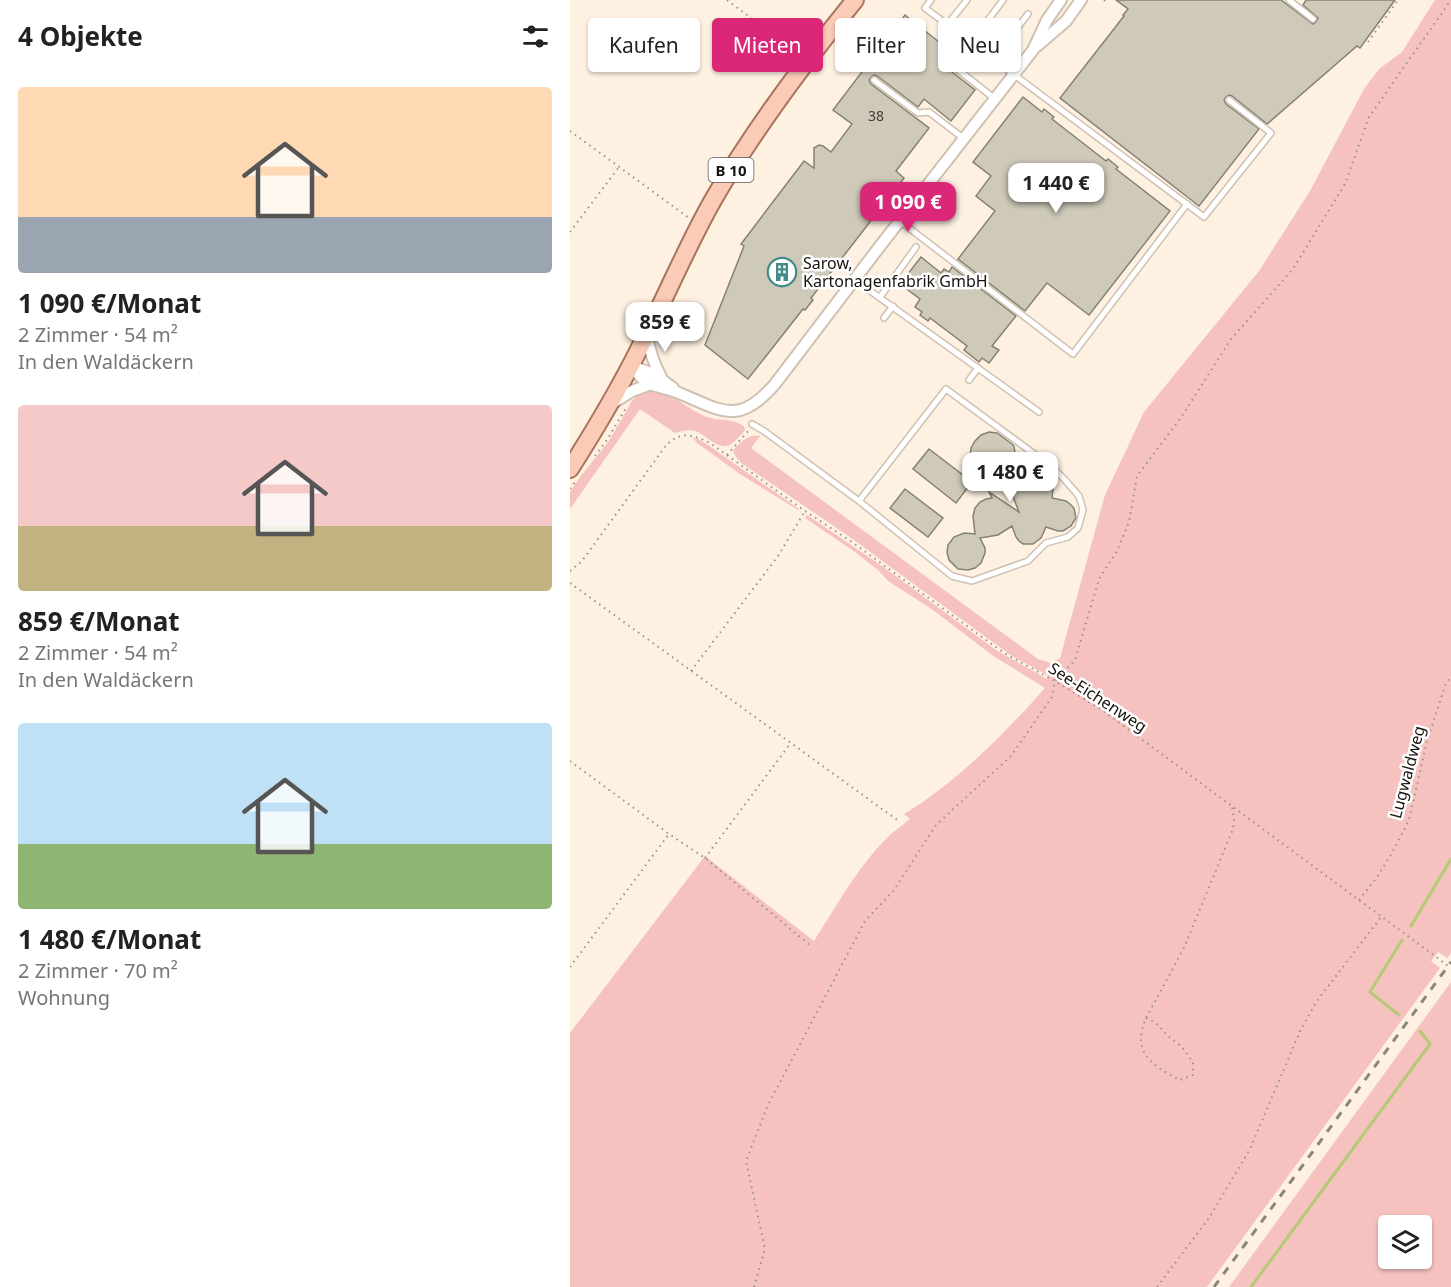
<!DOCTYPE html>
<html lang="de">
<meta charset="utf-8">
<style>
:root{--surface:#fff;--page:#f6f6f6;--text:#222;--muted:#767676;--accent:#db2777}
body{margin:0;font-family:"Noto Sans",sans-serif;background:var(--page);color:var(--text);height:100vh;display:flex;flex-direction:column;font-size:22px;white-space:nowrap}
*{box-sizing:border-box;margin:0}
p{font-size:20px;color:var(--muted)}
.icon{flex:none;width:33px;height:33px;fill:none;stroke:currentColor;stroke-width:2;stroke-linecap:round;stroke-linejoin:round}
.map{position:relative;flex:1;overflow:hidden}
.panel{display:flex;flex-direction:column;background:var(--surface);width:570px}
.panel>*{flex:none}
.banner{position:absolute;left:18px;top:18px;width:570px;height:54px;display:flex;gap:12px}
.tools{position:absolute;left:808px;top:1215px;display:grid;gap:12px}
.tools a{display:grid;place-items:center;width:54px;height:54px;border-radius:6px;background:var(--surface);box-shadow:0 2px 4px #0004;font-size:30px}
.price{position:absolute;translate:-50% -51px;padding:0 14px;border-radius:12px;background:#fff;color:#222;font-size:20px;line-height:39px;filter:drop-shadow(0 2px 3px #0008)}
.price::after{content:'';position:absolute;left:50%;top:36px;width:18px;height:14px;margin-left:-9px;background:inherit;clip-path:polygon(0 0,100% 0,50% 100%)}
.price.active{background:var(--accent);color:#fff}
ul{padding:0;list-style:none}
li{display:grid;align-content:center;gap:12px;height:318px;padding:0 18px}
li span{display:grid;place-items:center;height:186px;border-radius:6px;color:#555}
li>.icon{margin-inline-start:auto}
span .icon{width:108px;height:108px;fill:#fffc;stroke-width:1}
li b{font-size:26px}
h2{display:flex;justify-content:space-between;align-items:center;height:72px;padding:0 18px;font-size:26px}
.tag{padding:0 21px;border-radius:6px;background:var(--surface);box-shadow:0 2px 4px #0004;font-size:21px;line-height:54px}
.tag.active{background:var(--accent);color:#fff}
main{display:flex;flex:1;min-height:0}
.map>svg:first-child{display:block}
.green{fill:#f5c2bf;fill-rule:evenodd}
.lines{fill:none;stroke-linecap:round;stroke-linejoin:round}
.stream{stroke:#b6c977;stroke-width:3}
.building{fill:#cec9b8;stroke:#868272;stroke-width:1.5}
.service-casing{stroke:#cfc2b4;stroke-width:8}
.minor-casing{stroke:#cfc2b4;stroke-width:14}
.primary-casing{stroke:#a8745b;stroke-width:20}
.path{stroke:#9b9287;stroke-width:2;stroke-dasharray:1.5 4.5;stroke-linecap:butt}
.service{stroke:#fff;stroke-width:5}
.minor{stroke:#fff;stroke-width:10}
.primary{stroke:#facbb6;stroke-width:16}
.rail{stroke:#8d847a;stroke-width:3;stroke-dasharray:8 8;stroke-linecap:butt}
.labels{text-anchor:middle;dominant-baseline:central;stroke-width:5;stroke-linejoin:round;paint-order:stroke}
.number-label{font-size:14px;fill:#444038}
.shield{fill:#fff;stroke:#5c5956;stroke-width:1.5}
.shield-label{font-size:15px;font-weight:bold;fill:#16120d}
.poi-label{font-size:16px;fill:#16120d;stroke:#fff;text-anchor:start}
.street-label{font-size:16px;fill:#16120d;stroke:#fff}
</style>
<main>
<section class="panel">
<h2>4 Objekte<svg class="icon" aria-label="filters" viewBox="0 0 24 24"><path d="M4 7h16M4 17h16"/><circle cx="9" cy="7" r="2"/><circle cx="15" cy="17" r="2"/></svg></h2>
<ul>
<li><span style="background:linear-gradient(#ffd9b3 70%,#9aa5b1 0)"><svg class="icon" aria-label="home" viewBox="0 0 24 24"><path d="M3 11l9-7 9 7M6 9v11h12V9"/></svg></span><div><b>1 090 €/Monat</b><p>2 Zimmer · 54 m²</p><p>In den Waldäckern</p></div></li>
<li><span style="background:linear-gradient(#f6c9c9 65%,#c2b280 0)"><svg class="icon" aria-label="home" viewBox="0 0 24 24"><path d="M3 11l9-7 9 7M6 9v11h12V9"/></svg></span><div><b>859 €/Monat</b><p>2 Zimmer · 54 m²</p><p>In den Waldäckern</p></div></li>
<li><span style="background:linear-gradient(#bfe0f5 65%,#8fb573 0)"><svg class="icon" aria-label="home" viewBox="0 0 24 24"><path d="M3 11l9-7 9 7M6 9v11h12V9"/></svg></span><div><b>1 480 €/Monat</b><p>2 Zimmer · 70 m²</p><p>Wohnung</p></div></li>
</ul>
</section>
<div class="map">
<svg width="881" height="1287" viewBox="0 0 881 1287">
<rect width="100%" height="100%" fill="#fef1e2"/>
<!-- green -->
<g class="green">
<path d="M865,0H881V953L877,958L868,952L861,961L870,968L637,1287H0V1033L135,856L244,941C268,904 289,864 321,834C327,829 334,824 340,819L334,814C386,783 435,733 475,688L422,655L363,610L318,581L309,571L285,552L235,518L237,515L312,566L426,650L477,679L479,676L442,656L428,646L284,540L170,462L166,457L163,451C170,442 178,434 190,436L181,448L468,659L481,663L490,658L535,495L574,412L689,271L740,191L794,89L809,69L832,52Z"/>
<path d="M80,391C101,391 118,410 137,417C152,422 159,417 174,426L175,430C171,435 166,441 161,444C148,452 136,434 125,431C118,429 112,431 105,433L70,409L0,509V492L10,477L39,441L62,401L67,396Z"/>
<path d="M122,437L128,439L138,445L229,509L228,510L170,474L127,443Z"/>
<path d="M881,982V1287H659ZM819,1226H852V1258H819Z"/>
</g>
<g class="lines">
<!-- stream -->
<g class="stream">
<path d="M841,926L881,859"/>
<path d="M829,1015L800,992L832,940"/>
<path d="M681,1287L860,1044L850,1031"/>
</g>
</g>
<!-- building -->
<g class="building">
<path d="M546,0H711L743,24L746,22L748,18L733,5L736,0H825L790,48L787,46L697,124L662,96L659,95L656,97L654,100L656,104L689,129L629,206L490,98L554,16L553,15L558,9Z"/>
<path d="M335,15L388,57L378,69L405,90L381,121L354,99L348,107L307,76L304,75L301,77L299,80L301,84L359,128L326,171L334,178L241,298L243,300L235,310L233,309L178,379L135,345L174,246L171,244L234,161L244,168V148L249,145L253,146L261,152L282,124L263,110Z"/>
<path d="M453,97L472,112L474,109L484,117L482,119L536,161L538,159L548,167L546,169L600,211L519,315L477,283L455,311L388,259L425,211L406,196L421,176L403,162Z"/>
<path d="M351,257L371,273L374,269L379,272L382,267L446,316L422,346L429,350L419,363L412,358L409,362L394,350L397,346L360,318L358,321L350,315L352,312L345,307L350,299L330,284Z"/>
<path d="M419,432L427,433L442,444L444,446L447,467L456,463H468L479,471L484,479L482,498L496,501L500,504L504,508L506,518L501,526L493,531H488L476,527L471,538L463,544H453L449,541L446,537L442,526L428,535L410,538L415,548V553L411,563L405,568L398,570L388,569L379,560L377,552L378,545L384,537L394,533L405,534L403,516L405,508L410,502L416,499L422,498L419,492L449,512L439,486L441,472L424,477L417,476L407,471L402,462L400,456L401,448L405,441L411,435Z"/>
<path d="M359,449L402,482L386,503L343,469Z"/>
<path d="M335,489L373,518L358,537L320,508Z"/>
</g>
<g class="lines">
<!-- service casing -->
<g class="service-casing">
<g id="service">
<path d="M361,0L355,8L634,217L701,133L659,100"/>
<path d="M719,0L743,19"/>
<path d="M377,25L397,0"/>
<path d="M401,43L433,0"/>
<path d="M423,59L458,14"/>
<path d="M386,68L425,99"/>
<path d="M304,80L348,113L359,112L393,138"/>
<path d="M330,221L503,354L617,204"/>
<path d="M285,280L469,412"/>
<path d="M310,297L346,247"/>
<path d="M314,318L323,306"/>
<path d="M399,380L408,368"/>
<path d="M182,424L194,431L289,501L376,389L482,467L495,480L509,496L513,510L508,528L498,537L476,543L458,561L402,581L382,576L289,501"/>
</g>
</g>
<!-- minor casing -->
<g class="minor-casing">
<g id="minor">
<path d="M467,46L496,21L511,0"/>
<path d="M77,334C79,351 84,364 92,379"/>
<path d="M61,366C65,371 69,376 74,380C84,388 98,388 109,393C152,411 169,426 205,384L307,250L463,50L477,20L491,0"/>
<path d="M64,367L84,374L103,388"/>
<path d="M41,404L62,391L81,384"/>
</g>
</g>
<!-- primary casing -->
<g class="primary-casing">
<path id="primary" d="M0,469C28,425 54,381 76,335C99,290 118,244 143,200C184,129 233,64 285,0"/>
</g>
<!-- path -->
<g class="path">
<path d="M157,0L225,51"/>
<path d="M534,0L538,3"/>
<path d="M798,42L828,0"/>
<path d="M0,131L119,218"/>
<path d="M0,232L49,167"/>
<path d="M157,455L179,430"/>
<path d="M25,456L37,440L56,408"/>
<path d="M0,489L5,482"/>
<path d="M0,571L12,561L97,444L107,437L117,435L129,438L140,443L235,511L282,542L427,648L441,657L485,681L532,710L881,968"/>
<path d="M0,583L330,822"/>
<path d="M121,671L208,556L235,511"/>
<path d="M0,761L99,834L135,858L242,947"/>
<path d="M135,858L220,744"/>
<path d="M789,900L807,877L822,853L839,820L857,741L876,683L881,677"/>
<path d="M0,967L99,834"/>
<path d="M576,1018L586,1023L598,1036L611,1046L623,1062V1075L610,1080C582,1066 561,1052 576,1018L614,948L663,829L664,820L662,806"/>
<path d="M184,1287L195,1249L176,1161L198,1105L295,921L324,890L366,825L441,756L482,697L485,681L505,660L529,579L547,551L559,522L567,476L612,416L661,339L723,269L775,184L799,117L881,0"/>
<path d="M587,1287L639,1218L680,1149L731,1029L747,1001L811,917"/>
</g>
<!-- service -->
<use href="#service" class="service"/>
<!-- minor -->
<use href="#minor" class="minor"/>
<!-- primary -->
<use href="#primary" class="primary"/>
<!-- rail -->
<path class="rail" d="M644,1287L881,962"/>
</g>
<!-- icons -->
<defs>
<g id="building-ring" transform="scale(1.5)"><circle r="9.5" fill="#fff" stroke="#448c89" stroke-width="1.5"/><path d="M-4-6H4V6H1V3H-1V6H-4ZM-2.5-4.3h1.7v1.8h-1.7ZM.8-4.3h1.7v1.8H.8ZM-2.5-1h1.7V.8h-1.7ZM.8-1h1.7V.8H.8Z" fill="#448c89"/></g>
</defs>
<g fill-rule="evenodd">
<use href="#building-ring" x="212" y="272"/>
</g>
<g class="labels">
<!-- number labels -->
<g class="number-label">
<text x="306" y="115">38</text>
</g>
<!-- shield labels -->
<rect class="shield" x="138.5" y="158" width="45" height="24" rx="4.5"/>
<g class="shield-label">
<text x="161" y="170">B 10</text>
</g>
<!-- poi labels -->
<g class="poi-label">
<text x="233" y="263">Sarow,<tspan x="233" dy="18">Kartonagenfabrik GmbH</tspan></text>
</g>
<!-- street labels -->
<g class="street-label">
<text transform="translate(528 697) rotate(33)">See-Eichenweg</text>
<text transform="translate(837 772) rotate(-75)">Lugwaldweg</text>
</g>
</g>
</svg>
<div class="tools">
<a><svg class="icon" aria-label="layers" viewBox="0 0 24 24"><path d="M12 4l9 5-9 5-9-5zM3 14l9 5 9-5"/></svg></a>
</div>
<b class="price" style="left:486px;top:214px">1 440 €</b>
<b class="price active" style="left:338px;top:233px">1 090 €</b>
<b class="price" style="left:95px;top:353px">859 €</b>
<b class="price" style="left:440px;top:503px">1 480 €</b>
<div class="banner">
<a class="tag">Kaufen</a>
<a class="tag active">Mieten</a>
<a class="tag">Filter</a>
<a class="tag">Neu</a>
</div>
</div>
</main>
